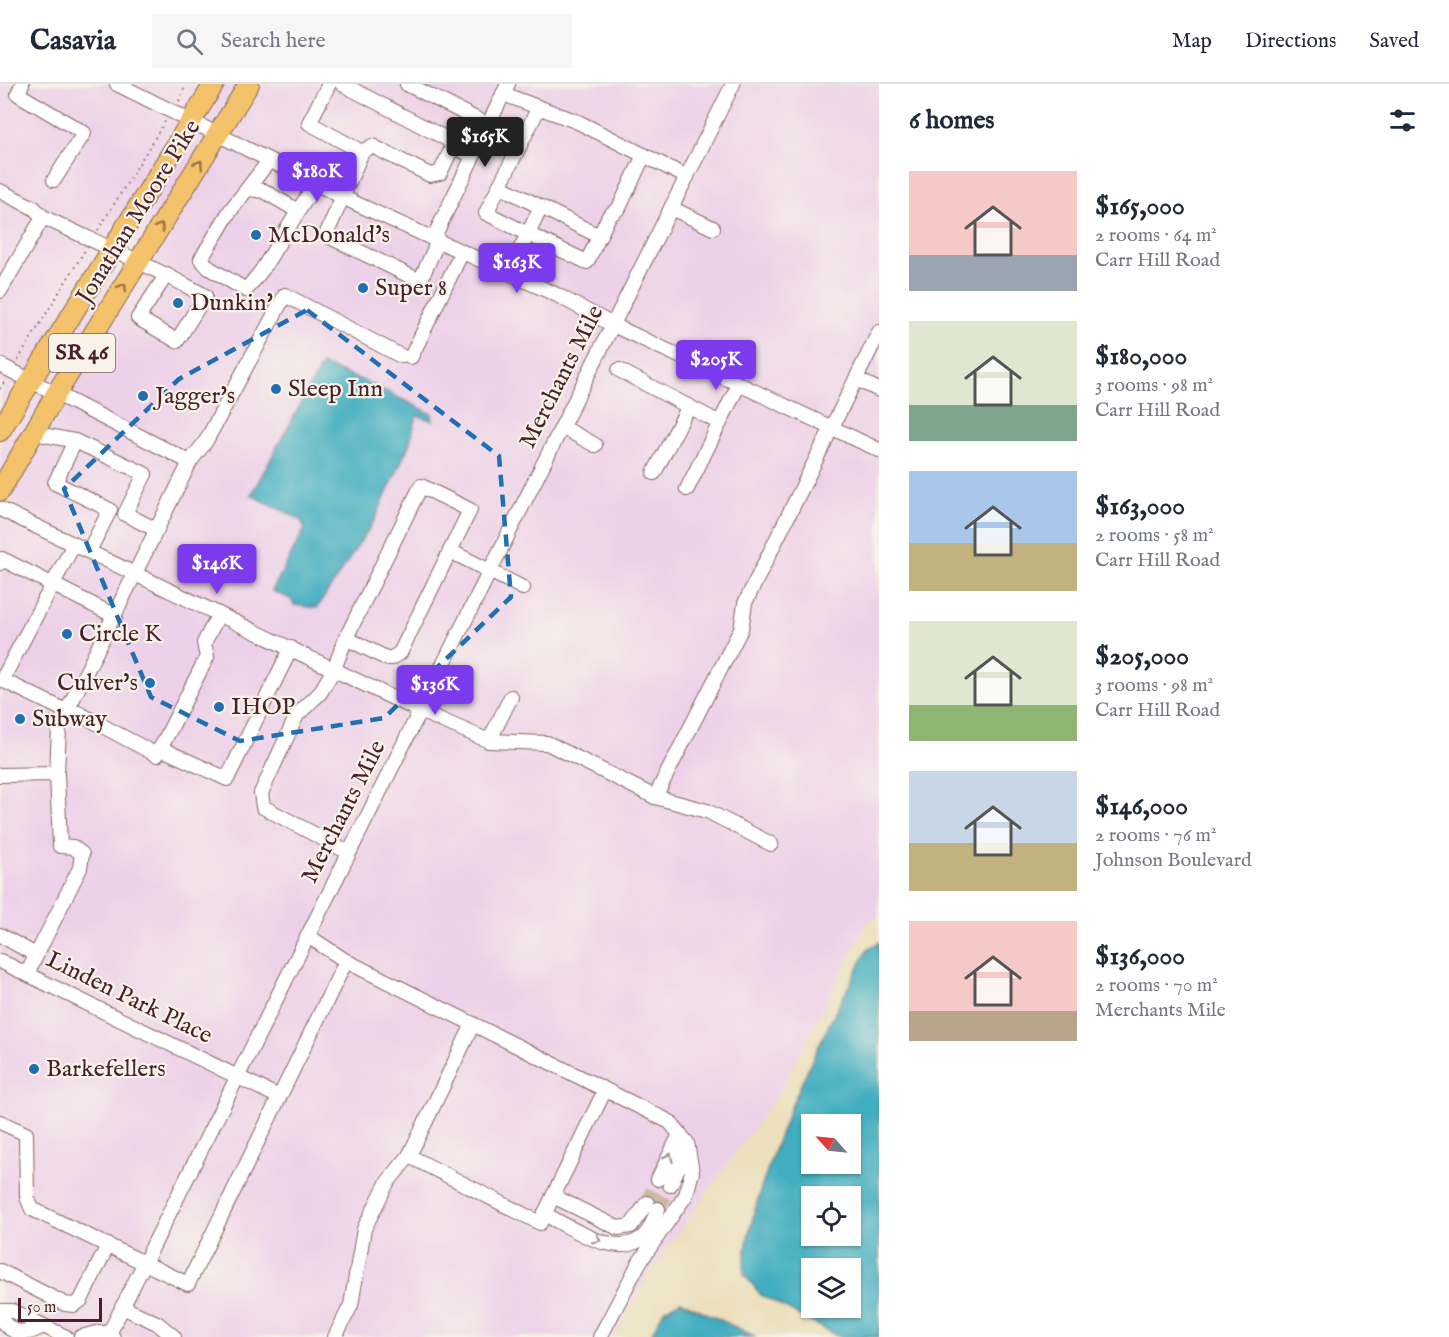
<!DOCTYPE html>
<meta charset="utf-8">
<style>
:root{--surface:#fff;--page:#f6f6f7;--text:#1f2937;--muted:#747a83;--line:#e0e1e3;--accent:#7c3aed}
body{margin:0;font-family:"IM FELL English",serif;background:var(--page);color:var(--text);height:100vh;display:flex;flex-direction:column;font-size:22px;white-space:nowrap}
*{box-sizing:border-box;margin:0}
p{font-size:20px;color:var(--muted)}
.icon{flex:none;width:33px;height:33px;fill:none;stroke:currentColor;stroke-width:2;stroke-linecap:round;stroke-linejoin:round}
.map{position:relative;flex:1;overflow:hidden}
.side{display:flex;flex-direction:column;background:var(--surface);width:570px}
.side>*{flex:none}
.needle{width:39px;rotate:297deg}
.fabs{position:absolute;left:801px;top:1030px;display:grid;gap:12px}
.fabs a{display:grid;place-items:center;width:60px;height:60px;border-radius:0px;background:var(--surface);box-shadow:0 2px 4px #0004;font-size:30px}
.scale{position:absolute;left:18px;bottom:15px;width:84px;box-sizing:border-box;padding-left:6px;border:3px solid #4a1f2b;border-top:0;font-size:16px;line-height:21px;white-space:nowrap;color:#4a1f2b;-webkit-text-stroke:4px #f7f3e8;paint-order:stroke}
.price{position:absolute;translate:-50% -51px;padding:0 14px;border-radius:6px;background:var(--accent);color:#fff;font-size:20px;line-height:39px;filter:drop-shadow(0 2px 3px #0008)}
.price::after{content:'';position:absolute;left:50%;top:36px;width:18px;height:14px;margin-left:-9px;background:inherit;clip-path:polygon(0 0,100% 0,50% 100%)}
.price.selected{background:#222;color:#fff}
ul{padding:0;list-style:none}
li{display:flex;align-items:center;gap:18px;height:150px;padding:0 30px}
li span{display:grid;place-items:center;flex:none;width:168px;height:120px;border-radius:0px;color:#555}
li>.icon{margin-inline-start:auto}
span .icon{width:72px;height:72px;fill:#fffc;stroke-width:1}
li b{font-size:26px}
h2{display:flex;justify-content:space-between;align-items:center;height:72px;padding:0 30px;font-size:26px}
header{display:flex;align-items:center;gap:36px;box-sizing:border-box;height:84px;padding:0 30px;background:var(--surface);border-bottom:2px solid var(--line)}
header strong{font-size:28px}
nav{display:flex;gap:33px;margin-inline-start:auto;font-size:21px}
.search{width:420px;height:54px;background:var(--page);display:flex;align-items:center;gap:15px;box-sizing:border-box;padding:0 21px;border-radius:0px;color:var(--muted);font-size:22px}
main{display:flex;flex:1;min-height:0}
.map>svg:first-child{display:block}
.built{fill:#edd1e9}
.water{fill:#41adc0;stroke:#466676;stroke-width:1.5;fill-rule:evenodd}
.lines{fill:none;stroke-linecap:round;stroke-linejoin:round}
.minor-tunnel{stroke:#ccb9a1;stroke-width:14;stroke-dasharray:14 7;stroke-linecap:butt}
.minor-casing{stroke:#83635e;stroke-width:16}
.highway-casing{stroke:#83635e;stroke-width:22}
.path{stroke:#83635e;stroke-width:2;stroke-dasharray:1.5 4.5;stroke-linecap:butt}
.minor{stroke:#fff;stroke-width:14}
.highway{stroke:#f3c26a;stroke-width:20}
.oneway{stroke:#9e704a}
.oneway2{stroke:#ae9aa0}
.marked{fill:none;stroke:#1f6fb2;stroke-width:4.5;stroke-dasharray:12 8;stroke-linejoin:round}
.poi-dot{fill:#1f6fb2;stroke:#f7f3e8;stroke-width:2}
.labels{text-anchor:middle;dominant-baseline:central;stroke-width:4.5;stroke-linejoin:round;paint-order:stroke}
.shield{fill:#f7f3e8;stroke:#7e5f64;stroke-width:1.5}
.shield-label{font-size:22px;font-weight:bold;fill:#4a1f2b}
.street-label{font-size:24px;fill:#4a1f2b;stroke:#f7f3e8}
.poi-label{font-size:24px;fill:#4a1f2b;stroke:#f7f3e8;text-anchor:start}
</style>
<header>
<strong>Casavia</strong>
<div class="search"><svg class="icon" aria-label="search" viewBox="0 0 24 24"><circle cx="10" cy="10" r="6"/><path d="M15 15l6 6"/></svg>Search here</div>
<nav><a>Map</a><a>Directions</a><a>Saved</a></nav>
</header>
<main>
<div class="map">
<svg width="879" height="1253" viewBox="0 0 879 1253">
<rect width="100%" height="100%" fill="#f7f3e8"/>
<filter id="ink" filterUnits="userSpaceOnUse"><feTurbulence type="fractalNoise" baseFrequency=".0167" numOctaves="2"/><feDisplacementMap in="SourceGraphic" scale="12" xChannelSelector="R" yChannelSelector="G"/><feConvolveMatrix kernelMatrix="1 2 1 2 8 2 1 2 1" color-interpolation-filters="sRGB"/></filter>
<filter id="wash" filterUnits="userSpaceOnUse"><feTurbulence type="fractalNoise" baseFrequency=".008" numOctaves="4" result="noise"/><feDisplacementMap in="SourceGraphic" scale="24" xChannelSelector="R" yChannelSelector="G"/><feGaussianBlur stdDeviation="1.35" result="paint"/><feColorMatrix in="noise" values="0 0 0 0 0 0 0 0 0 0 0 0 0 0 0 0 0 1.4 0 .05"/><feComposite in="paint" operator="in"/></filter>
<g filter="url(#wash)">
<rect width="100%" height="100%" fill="#ece0be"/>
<!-- built -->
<path class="built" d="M0,0H879V832L867,839L780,1007L653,1183L614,1253H0V435L13,412L0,406Z"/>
<!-- water -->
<g class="water">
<path d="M322,281L371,300L432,330L433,337L417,331L409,361L374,437L317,524L294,521L291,515L272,507L305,445L300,435L251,411Z"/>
<path d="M879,858V1253H841L832,1249L761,1211L744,1190C744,1160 753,1134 761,1105C787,1021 827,943 868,865ZM812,1041H850V1080H812ZM812,1113H850V1152H812ZM812,1185H850V1224H812Z"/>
<path d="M681,1217L756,1253H650L664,1226Z"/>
</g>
</g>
<g filter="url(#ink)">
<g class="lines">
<!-- minor-tunnel -->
<g class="minor-tunnel">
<path d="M647,1119L658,1095"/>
<path d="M658,1125L670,1101"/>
</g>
<!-- minor casing -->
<g class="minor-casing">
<g id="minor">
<path d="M22,0L18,10L84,49L54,96"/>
<path d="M117,0L357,120L557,211L613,241L879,366"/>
<path d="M329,0L309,39L362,68L326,151L420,197L438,157"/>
<path d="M342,0L447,55L453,62L473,72"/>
<path d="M407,0L488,41"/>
<path d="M503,10L578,38L687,93"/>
<path d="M362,68L372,62L430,91L440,89L453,62"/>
<path d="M269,77L230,127L201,175L209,184L246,206L262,186L315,100"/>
<path d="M499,102L599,152"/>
<path d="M249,105L264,107L298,127"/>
<path d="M0,107L34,124L43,133"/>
<path d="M541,123L528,150L587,178L609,132L619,124L644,71"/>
<path d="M671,124L713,144"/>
<path d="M433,155L508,0"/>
<path d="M508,189L528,150L486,129L538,25"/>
<path d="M0,207L43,133C97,159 153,182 205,212L177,257L138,234L167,190"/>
<path d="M411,273L462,168"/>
<path d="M0,281L190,378"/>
<path d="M619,286L720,339"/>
<path d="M856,295L879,306"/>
<path d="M562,343L595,361"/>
<path d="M34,349L75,357"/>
<path d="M654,389L689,322"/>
<path d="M687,405L739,300"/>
<path d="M0,425L420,627L489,657L547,659L655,713L707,727L771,760"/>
<path d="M89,467L110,426L55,399L75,357L145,390L125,430L157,446"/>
<path d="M0,479L2,475L115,532"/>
<path d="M346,554L421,402L470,426L450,467"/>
<path d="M0,595L66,627L78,629L157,671L207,573L204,559L219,530"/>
<path d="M2,596L74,460"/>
<path d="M489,657L511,613"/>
<path d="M160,664L227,695L291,564"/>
<path d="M0,691L57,690"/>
<path d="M655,713L741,545L745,519L879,248"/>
<path d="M348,768L263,723L261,709L297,631L320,609L334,585L346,554L386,574H392L400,569L450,467L523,504"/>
<path d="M0,851L36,871"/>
<path d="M308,852L346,877L670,1038L687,1059L692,1088L686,1111L639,1179L600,1253"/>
<path d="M0,877L279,1013"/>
<path d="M27,890L80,784L82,770L73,763L60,762L57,690L59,643L190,378L206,357L285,211L401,272"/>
<path d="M0,1038L26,1050L27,1113L32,1125L188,1200L346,877"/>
<path d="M409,1072L540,1139L605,1006"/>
<path d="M658,1095L680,1050"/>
<path d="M670,1101L688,1064"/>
<path d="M553,1112L618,1144L631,1142L647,1119"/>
<path d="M544,1130C571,1143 620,1179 646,1150C651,1144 655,1133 658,1125"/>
<path d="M0,1187L65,1220L74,1221L81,1216L108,1161"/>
<path d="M122,1223L157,1239L174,1253"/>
<path d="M0,1227H13L66,1253"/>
<path d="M0,1233C10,1251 27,1252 43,1242"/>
<path d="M109,1250L733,0"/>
<path d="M81,1253L100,1248L113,1253"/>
<path d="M335,1253L351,1221L364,1145L387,1099L409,1072L473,940"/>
</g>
</g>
<!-- highway casing -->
<g class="highway-casing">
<g id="highway">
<path d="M0,347L214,0"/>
<path d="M0,407L56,310L249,0"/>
</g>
</g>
<!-- path -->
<g class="path">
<path d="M179,17L186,0"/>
<path d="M98,146L166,36"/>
<path d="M18,276L85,166"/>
<path d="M0,305L5,297"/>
</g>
<!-- minor -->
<use href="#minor" class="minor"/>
<!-- highway -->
<use href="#highway" class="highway"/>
</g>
<!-- one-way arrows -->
<defs><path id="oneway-chevron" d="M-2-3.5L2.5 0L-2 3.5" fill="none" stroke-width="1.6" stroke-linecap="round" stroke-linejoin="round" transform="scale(1.5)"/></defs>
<g class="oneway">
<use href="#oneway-chevron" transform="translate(199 80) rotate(-58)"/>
<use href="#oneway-chevron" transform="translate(160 143) rotate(-58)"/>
<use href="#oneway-chevron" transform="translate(123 203) rotate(-58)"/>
</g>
<g class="oneway2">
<use href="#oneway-chevron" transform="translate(669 1073) rotate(-64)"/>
<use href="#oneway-chevron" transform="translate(597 1155) rotate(26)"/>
</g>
</g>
<!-- marked area -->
<path class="marked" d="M307,226L499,372L511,513L384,634L240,657L151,613L64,405L179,295Z"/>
<!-- markers -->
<g class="poi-dot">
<circle cx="256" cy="151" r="6"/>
<circle cx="363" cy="204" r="6"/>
<circle cx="178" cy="219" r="6"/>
<circle cx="276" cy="305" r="6"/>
<circle cx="143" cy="312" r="6"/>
<circle cx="67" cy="550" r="6"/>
<circle cx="150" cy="599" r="6"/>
<circle cx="219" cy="623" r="6"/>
<circle cx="20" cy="635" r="6"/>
<circle cx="34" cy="985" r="6"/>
</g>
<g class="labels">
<!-- shield labels -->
<rect class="shield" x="49" y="250" width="66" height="38" rx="4.5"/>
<g class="shield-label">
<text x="82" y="269">SR 46</text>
</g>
<!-- street labels -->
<g class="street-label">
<text transform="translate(139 128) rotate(-58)">Jonathan Moore Pike</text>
<text transform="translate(562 293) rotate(-63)">Merchants Mile</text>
<text transform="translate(344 728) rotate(-63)">Merchants Mile</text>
<text transform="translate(129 914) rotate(26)">Linden Park Place</text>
</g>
<!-- poi labels -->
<g class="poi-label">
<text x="268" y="151">McDonald's</text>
<text x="375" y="204">Super 8</text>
<text x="190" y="219">Dunkin'</text>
<text x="288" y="305">Sleep Inn</text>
<text x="155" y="312">Jagger's</text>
<text x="79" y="550">Circle K</text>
<text x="138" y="599" text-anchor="end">Culver's</text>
<text x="231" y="623">IHOP</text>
<text x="32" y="635">Subway</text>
<text x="46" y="985">Barkefellers</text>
</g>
</g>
</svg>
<div class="fabs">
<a><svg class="needle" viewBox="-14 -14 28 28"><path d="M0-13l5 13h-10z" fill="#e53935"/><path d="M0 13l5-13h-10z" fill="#747a83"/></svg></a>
<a><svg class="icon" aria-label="locate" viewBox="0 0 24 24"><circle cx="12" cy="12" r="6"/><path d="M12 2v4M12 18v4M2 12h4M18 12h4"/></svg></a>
<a><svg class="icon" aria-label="layers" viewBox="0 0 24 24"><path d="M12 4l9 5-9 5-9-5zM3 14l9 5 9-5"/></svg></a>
</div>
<div class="scale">50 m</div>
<b class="price selected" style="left:485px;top:84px">$165K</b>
<b class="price" style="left:317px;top:119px">$180K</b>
<b class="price" style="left:517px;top:210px">$163K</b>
<b class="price" style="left:716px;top:307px">$205K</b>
<b class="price" style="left:217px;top:511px">$146K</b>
<b class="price" style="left:435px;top:632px">$136K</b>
</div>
<section class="side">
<h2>6 homes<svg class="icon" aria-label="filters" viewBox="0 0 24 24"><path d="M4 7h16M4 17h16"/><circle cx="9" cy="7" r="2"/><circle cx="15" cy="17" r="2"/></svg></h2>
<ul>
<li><span style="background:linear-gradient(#f6c9c9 70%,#9aa5b1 0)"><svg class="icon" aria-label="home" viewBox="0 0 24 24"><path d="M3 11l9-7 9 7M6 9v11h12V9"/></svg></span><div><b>$165,000</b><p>2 rooms · 64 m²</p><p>Carr Hill Road</p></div></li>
<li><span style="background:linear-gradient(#dfe7d0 70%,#7fa58c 0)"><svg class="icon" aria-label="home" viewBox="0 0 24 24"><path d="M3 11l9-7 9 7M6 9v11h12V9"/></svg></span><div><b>$180,000</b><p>3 rooms · 98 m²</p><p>Carr Hill Road</p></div></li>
<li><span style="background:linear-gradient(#a9c7e8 60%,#c2b280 0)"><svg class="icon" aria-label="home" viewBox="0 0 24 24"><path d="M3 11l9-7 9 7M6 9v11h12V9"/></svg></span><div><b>$163,000</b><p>2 rooms · 58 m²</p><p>Carr Hill Road</p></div></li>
<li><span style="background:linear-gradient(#dfe7d0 70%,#8fb573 0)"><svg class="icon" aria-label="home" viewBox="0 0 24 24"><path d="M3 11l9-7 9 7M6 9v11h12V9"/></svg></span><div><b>$205,000</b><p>3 rooms · 98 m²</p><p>Carr Hill Road</p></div></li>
<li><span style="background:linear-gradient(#c9d6e8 60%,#c2b280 0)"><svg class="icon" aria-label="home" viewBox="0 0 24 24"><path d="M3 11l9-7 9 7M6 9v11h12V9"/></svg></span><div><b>$146,000</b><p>2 rooms · 76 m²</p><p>Johnson Boulevard</p></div></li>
<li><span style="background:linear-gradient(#f6c9c9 75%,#b9a48a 0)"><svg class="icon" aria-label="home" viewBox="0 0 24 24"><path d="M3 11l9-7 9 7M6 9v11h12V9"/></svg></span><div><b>$136,000</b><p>2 rooms · 70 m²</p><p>Merchants Mile</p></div></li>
</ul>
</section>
</main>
